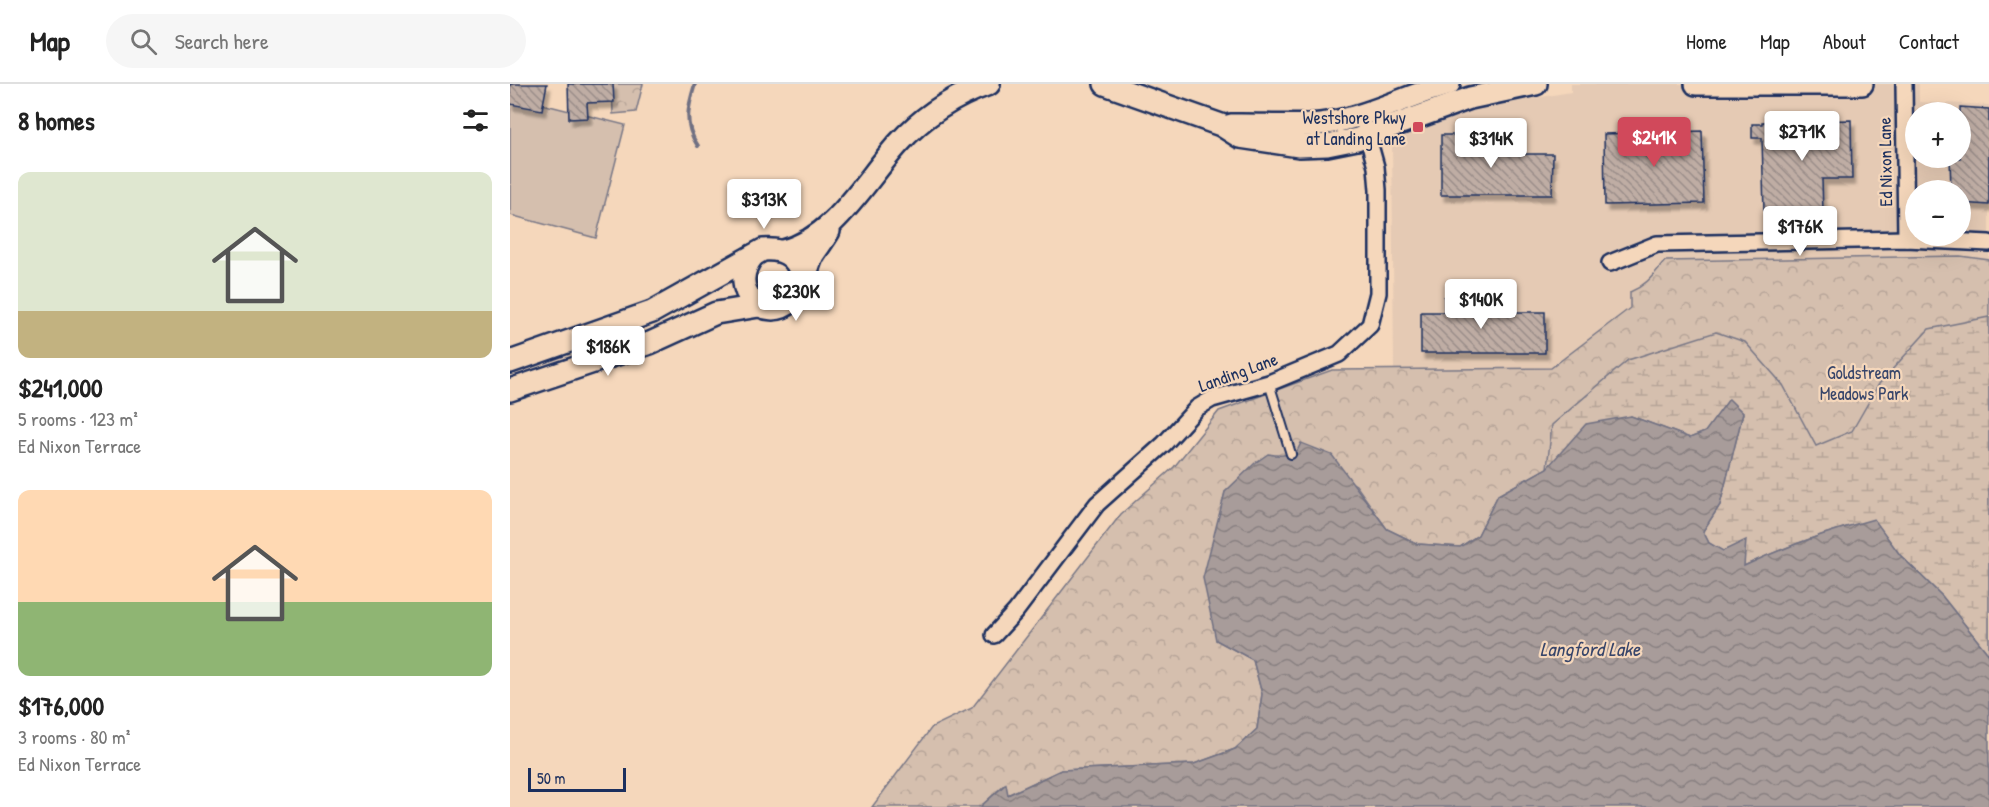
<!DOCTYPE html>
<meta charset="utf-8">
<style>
:root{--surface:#fff;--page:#f6f6f6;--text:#222;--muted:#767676;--line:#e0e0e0;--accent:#d1495b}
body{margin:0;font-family:"Patrick Hand",sans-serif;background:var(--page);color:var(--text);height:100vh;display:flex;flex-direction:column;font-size:22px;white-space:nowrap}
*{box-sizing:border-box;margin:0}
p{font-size:20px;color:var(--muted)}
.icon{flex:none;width:33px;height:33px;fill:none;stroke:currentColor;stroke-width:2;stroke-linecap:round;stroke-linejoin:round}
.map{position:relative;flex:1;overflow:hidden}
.sheet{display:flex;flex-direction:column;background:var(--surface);width:510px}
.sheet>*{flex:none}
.buttons{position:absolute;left:1395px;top:18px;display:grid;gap:12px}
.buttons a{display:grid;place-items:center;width:66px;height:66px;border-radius:50%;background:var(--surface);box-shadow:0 6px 24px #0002;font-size:30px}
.scale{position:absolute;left:18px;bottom:15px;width:98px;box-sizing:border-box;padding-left:6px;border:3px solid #1b2f5e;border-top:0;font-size:16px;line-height:21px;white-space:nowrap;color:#1b2f5e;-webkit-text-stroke:4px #f5d7bb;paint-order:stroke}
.price{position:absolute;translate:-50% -51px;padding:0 14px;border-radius:6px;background:#fff;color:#222;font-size:20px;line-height:39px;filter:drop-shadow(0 2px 3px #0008)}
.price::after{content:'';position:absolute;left:50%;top:36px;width:18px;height:14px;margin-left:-9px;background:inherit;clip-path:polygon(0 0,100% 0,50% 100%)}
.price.current{background:var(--accent);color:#fff}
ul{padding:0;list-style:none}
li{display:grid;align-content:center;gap:12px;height:318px;padding:0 18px}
li span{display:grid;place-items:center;height:186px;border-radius:12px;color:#555}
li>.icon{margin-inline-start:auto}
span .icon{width:108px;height:108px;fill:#fffc;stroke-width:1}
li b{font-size:26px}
h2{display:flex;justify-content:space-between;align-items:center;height:72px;padding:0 18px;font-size:26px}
header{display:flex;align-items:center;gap:36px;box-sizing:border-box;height:84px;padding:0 30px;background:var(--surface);border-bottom:2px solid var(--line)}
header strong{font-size:28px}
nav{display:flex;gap:33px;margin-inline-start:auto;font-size:21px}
.search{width:420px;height:54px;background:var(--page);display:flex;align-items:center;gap:15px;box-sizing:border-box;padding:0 21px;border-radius:33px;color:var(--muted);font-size:22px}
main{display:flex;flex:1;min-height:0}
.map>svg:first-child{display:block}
.built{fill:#e5cab4;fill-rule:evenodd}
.forest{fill:url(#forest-crowns);stroke:#787786;stroke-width:1.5}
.wetland{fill:url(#wetland-marsh);stroke:#787786;stroke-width:1.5}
.pitch{fill:#d5bfae;stroke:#787786;stroke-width:1.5}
.water{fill:url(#water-waves);stroke:#707082;stroke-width:1.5}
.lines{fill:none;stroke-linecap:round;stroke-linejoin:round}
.stream{stroke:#707082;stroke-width:4}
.building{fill:url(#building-back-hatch);stroke:#1b2f5e;stroke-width:1.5;filter:url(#shadow)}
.service-casing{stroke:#1b2f5e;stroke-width:12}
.minor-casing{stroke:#1b2f5e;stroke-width:20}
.secondary-casing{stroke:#1b2f5e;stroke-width:26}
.service{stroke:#f5d7bb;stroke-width:8}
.minor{stroke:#f5d7bb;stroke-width:15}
.secondary{stroke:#f5d7bb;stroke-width:21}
.poi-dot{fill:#d1495b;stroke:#f5d7bb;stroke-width:2}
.labels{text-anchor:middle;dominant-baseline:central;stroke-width:4.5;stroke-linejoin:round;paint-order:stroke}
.poi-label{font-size:18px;fill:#1b2f5e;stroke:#f5d7bb;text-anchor:end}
.street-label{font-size:18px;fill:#1b2f5e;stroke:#f5d7bb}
.park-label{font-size:18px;fill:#37456a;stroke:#f5d7bb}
.water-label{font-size:20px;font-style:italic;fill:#37456a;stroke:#f5d7bb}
</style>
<header>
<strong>Map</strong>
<div class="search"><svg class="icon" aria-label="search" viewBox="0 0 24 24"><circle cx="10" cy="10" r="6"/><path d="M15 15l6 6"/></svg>Search here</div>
<nav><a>Home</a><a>Map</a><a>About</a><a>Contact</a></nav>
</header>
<main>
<section class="sheet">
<h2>8 homes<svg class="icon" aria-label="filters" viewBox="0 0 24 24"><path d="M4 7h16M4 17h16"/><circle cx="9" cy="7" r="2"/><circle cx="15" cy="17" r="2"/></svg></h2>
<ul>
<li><span style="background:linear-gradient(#dfe7d0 75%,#c2b280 0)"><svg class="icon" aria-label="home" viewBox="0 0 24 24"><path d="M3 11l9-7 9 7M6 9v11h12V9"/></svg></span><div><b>$241,000</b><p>5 rooms · 123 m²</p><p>Ed Nixon Terrace</p></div></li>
<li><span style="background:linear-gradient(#ffd9b3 60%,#8fb573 0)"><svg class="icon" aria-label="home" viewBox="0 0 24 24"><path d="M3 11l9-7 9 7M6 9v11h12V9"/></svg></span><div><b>$176,000</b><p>3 rooms · 80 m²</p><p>Ed Nixon Terrace</p></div></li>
</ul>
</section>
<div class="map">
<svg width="1479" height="723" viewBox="0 0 1479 723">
<defs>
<pattern id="forest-crowns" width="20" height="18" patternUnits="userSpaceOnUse" patternTransform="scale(1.5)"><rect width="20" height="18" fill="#d5bfae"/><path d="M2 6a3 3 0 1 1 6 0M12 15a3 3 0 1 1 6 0" fill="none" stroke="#b6a498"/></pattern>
<pattern id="wetland-marsh" width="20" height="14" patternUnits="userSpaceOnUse" patternTransform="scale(1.5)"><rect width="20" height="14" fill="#d5bfae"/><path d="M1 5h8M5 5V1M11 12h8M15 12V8" fill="none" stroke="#b6a498"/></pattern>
<pattern id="water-waves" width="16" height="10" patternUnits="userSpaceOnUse" patternTransform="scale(1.5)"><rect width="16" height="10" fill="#a89c9a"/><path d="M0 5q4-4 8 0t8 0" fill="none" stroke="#888081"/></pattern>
<pattern id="building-back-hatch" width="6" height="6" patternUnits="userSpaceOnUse" patternTransform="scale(1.5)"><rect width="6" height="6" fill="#bfada4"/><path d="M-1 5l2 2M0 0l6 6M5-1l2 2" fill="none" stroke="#9a8d89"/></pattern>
<filter id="shadow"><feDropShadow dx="3.5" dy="6" stdDeviation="1.5" flood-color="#0004"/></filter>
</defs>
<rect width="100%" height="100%" fill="#f5d7bb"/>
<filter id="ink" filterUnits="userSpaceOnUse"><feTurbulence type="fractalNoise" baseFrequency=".0167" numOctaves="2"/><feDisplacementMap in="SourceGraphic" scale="12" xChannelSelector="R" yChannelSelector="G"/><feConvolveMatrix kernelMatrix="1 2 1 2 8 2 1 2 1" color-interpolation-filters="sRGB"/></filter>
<g filter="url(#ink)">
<!-- built -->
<path class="built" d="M1061,0H1409V18L1479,21V176L1450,172L1155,177L1144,194L1132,203L1120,223L1041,284L884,286L882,52L972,23L1061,8ZM1406,28H1450V74H1406ZM1406,106H1450V152H1406Z"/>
<!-- forest -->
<g class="forest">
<path d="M102,0H133L126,28L103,30Z"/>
<path d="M1450,172L1479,176V571L1454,541L1037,384L988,411L968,451L950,463L908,460L877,445L846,401L787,367L771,372L715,408L708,444L706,556L743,576L752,610L747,645L725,665L684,680L551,686L497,711L495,700L470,723H362L422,643L462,624L611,430L664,383L709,327L822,286L1041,284L1120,224V208C1137,201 1143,191 1155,177Z"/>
</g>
<!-- wetland -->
<path class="wetland" d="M1479,233V571L1432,512L1390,471L1364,436C1318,447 1276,462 1234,482L1199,459L1193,447L1210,421L1233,329L1219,316L1195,348L1180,354L1121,332L1037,384L1042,341L1118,276L1206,248L1235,258L1273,301L1306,362L1342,347L1369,300L1419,245Z"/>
<!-- pitch -->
<path class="pitch" d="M0,12L115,41L86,154L0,131Z"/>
<!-- water -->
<path class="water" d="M1219,315L1233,329L1210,421L1193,447L1199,459L1213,467L1236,456L1234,482C1277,462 1319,447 1364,435L1390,471L1432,512L1479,571V723H470L496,700L498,711L551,686L684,680L725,665L747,645L752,610L743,576L706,556L693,494L715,408L745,379L758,370C770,372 776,372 787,367L791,359L822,371L877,445L908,460L950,463L968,451L988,411L1037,384L1076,340L1121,332L1180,354L1195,348Z"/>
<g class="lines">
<!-- stream -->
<path class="stream" d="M185,0C178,23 173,40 188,62"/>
</g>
<!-- building -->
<g class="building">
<path d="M0,0H37L32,26L0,20Z"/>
<path d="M58,0H103L104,18L77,19L78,34L59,35Z"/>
<path d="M1450,23L1479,25V121L1450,119V106H1441L1440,74H1450Z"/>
<path d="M1341,36L1342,95H1312L1313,127L1254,128L1252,54H1242V40H1252V38Z"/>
<path d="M1192,47L1194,119L1095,121L1094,50Z"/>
<path d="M931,51H986V70H1043L1042,111H931Z"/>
<path d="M934,213H972V228H1035V269H911V228H934Z"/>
</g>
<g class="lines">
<!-- service casing -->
<g class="service-casing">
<path id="service" d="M759,299L781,370"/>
</g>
<!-- minor casing -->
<g class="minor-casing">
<g id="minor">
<path d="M1394,0L1396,155"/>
<path d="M1100,179L1147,160L1396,155L1479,159"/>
<path d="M484,551L506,527L587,420L654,360L687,324L702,315L759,299L829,270L860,241L868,209V106L866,83L855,43"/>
</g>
</g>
<!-- secondary casing -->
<g class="secondary-casing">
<g id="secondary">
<path d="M595,0L711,41L730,53L789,62L817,61L847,55L960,14L1026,0"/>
<path d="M1186,0H1352"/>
<path d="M721,41C758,40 792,45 828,37C867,29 901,10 939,0"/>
<path d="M273,167C325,154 354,98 388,60C413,32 444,12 479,0"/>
<path d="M243,172C216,206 255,241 282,217C294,207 296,185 303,171C308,163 314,156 319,147"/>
<path d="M0,278L142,228L253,166C276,164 290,175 292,197"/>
<path d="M0,306L140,259L206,229L249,222"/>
</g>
</g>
<!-- service -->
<use href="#service" class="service"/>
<!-- minor -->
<use href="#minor" class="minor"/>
<!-- secondary -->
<use href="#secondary" class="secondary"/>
</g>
</g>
<!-- markers -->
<rect class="poi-dot" x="902" y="37" width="12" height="12" rx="3"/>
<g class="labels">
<!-- poi labels -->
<g class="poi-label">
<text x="896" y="33">Westshore Pkwy<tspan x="896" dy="21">at Landing Lane</tspan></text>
</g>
<!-- street labels -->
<g class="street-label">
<text transform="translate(1375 78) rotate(-91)">Ed Nixon Lane</text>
<text transform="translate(728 288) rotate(-20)">Landing Lane</text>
</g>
<!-- park labels -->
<g class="park-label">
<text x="1354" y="288">Goldstream<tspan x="1354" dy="21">Meadows Park</tspan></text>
</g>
<!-- water labels -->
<g class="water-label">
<text x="1080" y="564">Langford Lake</text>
</g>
</g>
</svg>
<div class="buttons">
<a>+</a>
<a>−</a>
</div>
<div class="scale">50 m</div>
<b class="price" style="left:1292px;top:78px">$271K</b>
<b class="price current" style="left:1144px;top:84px">$241K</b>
<b class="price" style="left:981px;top:85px">$314K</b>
<b class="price" style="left:254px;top:146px">$313K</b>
<b class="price" style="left:1290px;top:173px">$176K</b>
<b class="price" style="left:286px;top:238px">$230K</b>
<b class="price" style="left:971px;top:246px">$140K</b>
<b class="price" style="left:98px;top:293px">$186K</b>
</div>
</main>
